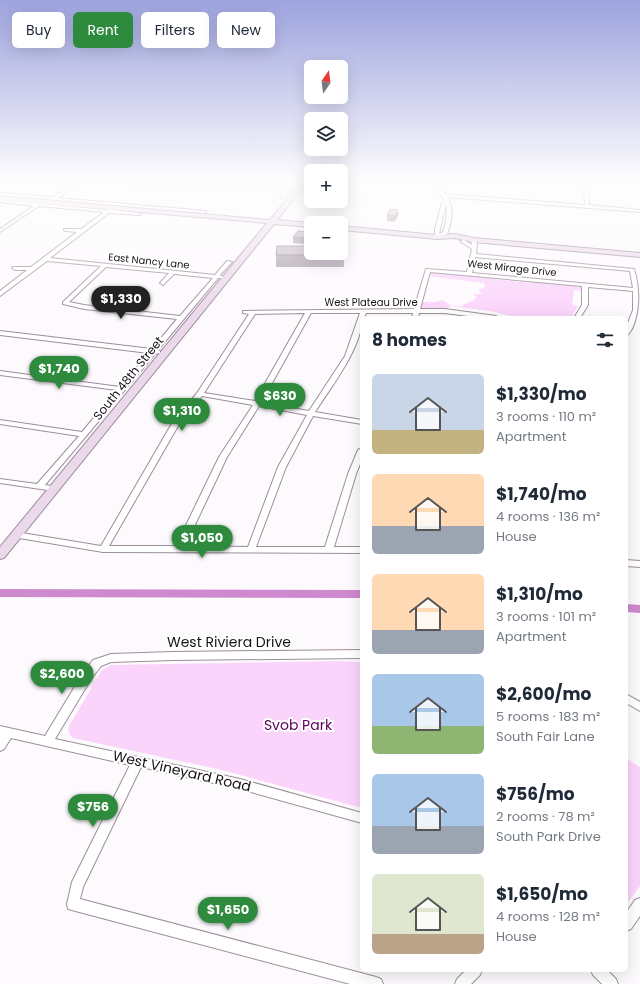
<!DOCTYPE html>
<meta charset="utf-8">
<style>
:root{--surface:#fff;--page:#f2f2f3;--text:#1f2937;--muted:#747a83;--accent:#2e8b3e}
body{margin:0;font-family:Poppins,sans-serif;background:var(--page);color:var(--text);height:100vh;display:flex;flex-direction:column;font-size:15px;white-space:nowrap}
*{box-sizing:border-box;margin:0}
p{font-size:13px;color:var(--muted)}
.icon{flex:none;width:22px;height:22px;fill:none;stroke:currentColor;stroke-width:2;stroke-linecap:round;stroke-linejoin:round}
.map{position:relative;flex:1;overflow:hidden}
.panel{position:absolute;left:360px;top:316px;width:268px;height:656px;display:flex;flex-direction:column;background:var(--surface);border-radius:6px;box-shadow:0 4px 16px #0002}
.panel>*{flex:none}
.guide{position:absolute;left:12px;top:12px;width:288px;height:36px;display:flex;gap:8px}
.needle{width:26px;rotate:14deg}
.controls{position:absolute;left:304px;top:60px;display:grid;gap:8px}
.controls a{display:grid;place-items:center;width:44px;height:44px;border-radius:6px;background:var(--surface);box-shadow:0 4px 16px #0002;font-size:20px}
.price{position:absolute;translate:-50% -34px;padding:0 9px;border-radius:14px;background:var(--accent);color:#fff;font-size:13px;line-height:26px;filter:drop-shadow(0 1px 2px #0008)}
.price::after{content:'';position:absolute;left:50%;top:24px;width:12px;height:9px;margin-left:-6px;background:inherit;clip-path:polygon(0 0,100% 0,50% 100%)}
.price.active{background:#222;color:#fff}
ul{padding:0;list-style:none}
li{display:flex;align-items:center;gap:12px;height:100px;padding:0 12px}
li span{display:grid;place-items:center;flex:none;width:112px;height:80px;border-radius:6px;color:#555}
li>.icon{margin-inline-start:auto}
span .icon{width:48px;height:48px;fill:#fffc;stroke-width:1}
li b{font-size:17px}
h2{display:flex;justify-content:space-between;align-items:center;height:48px;padding:0 12px;font-size:17px}
.pill{padding:0 14px;border-radius:6px;background:var(--surface);box-shadow:0 4px 16px #0002;font-size:14px;line-height:36px}
.pill.active{background:var(--accent);color:#fff}
.map>svg:first-child{display:block}
.green{fill:#fbd4fb}
.lines{fill:none;stroke-linecap:round;stroke-linejoin:round}
.canal{fill:#ce89cf;fill-rule:evenodd}
.minor-casing{stroke:#9c8d9b;stroke-width:2}
.secondary-casing{stroke:#9c8d9b;stroke-width:2}
.minor{fill:#fff;fill-rule:evenodd}
.secondary{fill:#ebd8eb;fill-rule:evenodd}
.wall{fill:#aa9daa}
.shaded-wall{fill:#8b7f8b}
.building{fill:#c6b6c6;stroke:#8b7f8b}
.labels{text-anchor:middle;dominant-baseline:central;stroke-width:4;stroke-linejoin:round;paint-order:stroke}
.far-street-label{font-size:10px;fill:#181218;stroke:#fff}
.street-label{font-size:12px;fill:#181218;stroke:#fff}
.near-street-label{font-size:14px;fill:#181218;stroke:#fff}
.near-park-label{font-size:14px;fill:#5a005e;stroke:#fff}
</style>
<div class="map">
<svg width="640" height="984" viewBox="0 0 640 984">
<rect width="100%" height="100%" fill="#fdfafd"/>
<!-- green -->
<g class="green">
<path d="M432,272L494,277V279L530,283L531,280L578,285L581,287V291L574,290L572,305L578,306L571,318H518L490,311L449,306L448,309L420,308L422,302H435L442,300L452,306L463,307L462,305L475,300L474,299L477,297L473,295L483,293L479,291V289L484,288L485,284L483,283L435,277L429,276Z"/>
<path d="M341,661L362,662V808L222,770L73,738C69,734 68,732 69,726L102,670L111,665Z"/>
<path d="M626,758L640,767V886L626,905Z"/>
</g>
<g class="lines">
<!-- canal -->
<g class="canal">
<path d="M0,589L362,590V598L0,597Z"/>
<path d="M626,604L640,605V613L626,612Z"/>
</g>
<!-- minor casing -->
<g class="minor-casing">
<g id="minor">
<path d="M77,180H100L182,187L231,182L290,186L295,180H299L294,186L302,188L300,189H292L282,199L280,198L288,188L231,184L182,189L82,180L58,198L206,211V212L204,213L0,195V193L53,197Z"/>
<path d="M431,180H435L445,194L585,205L584,180H588L589,205L640,210V212L447,197C454,208 452,222 447,234L437,238L435,237V229L442,203L444,200ZM446,204C448,214 446,223 443,232L439,234Z"/>
<path d="M0,200L107,210L113,206L115,207L112,210L139,213L141,214L139,215L109,213L50,258L215,275L227,261L232,262L220,275L223,277L222,278H218L158,350L160,351V353L155,354L45,485L57,487L58,489L57,491H54L0,483V479L37,484L79,436L0,424V420L82,432L117,390L0,375V371L120,387L149,353L0,335V331L152,349L177,319L84,309L63,304V302L101,266L47,261L0,296V291L27,270H15L12,268L13,267H31L77,232L66,231L64,230V229H81L104,212L39,206L0,232V229L34,206L0,202ZM106,267L169,273L160,283L163,285L174,274L213,278L180,316L84,305L69,302Z"/>
<path d="M471,239H475L477,244L476,254L634,269C640,288 640,311 632,329C630,332 629,334 626,336V328L633,310V291L588,287V305L580,318H574L582,305V286L430,272L420,309H445L496,316L499,318H483L445,313H419L418,318H412L413,313H366L364,318H362C362,348 331,387 315,412L362,420V424L313,416L286,467L256,547H325L348,474L358,450L362,448V459L356,474L334,547H362V553L103,552L13,537L12,535L13,533L16,532L101,546L171,425L197,393L249,314L243,313V311L414,309L426,269L467,272L472,249L460,241L464,240L472,245ZM475,257L630,271L633,288L472,273ZM305,313L255,401L204,393L255,314ZM311,313H360L345,356L309,411L261,403ZM202,396L253,405L219,457L176,546H109L178,426ZM259,406L307,415L278,467L248,547L185,546L227,457Z"/>
<path d="M626,560L640,561V567L626,566Z"/>
<path d="M362,650V658L173,660L111,662L101,666L91,679L55,739L240,779L362,813V823L240,789L141,767L83,887L80,899L376,977L381,979L383,984H350L68,909L67,904L72,882L130,765L11,738L4,749L0,751V726L45,736L83,673L93,660L111,654L173,652Z"/>
<path d="M626,694L640,702V711L626,703Z"/>
<path d="M640,898V916L631,929L626,931V913L635,900Z"/>
<path d="M466,970H482L480,975L471,984H455L457,979Z"/>
<path d="M591,970H607L616,979L618,984H602L593,975Z"/>
</g>
</g>
<!-- secondary casing -->
<g class="secondary-casing">
<g id="secondary">
<path d="M303,180H309L277,220L311,223V227L274,224L4,558L0,559V547L267,223L0,200V196L270,220Z"/>
<path d="M341,226L437,235L455,234L474,238L640,253V257L473,242L455,238L437,239L341,230Z"/>
</g>
</g>
<!-- minor -->
<use href="#minor" class="minor"/>
<!-- secondary -->
<use href="#secondary" class="secondary"/>
</g>
<!-- wall -->
<g class="wall">
<path d="M398,210V215L394,222L387,221V215Z"/>
<path d="M293,237H308L303,244L293,243Z"/>
<rect x="276" y="255" width="68" height="12"/>
</g>
<!-- shaded-wall -->
<g class="shaded-wall">
<path d="M398,210V215L394,222L395,216Z"/>
<path d="M308,232V237L303,244V238Z"/>
</g>
<!-- building -->
<g class="building">
<path d="M390,209L398,210L395,216L387,215Z"/>
<path d="M298,231L308,232L303,238L293,237Z"/>
<path d="M277,246H311V253H341V246H344V255H276Z"/>
</g>
<!-- sky -->
<linearGradient id="sky" x2="0" y2="1"><stop stop-color="#9da3de"/><stop offset="0.57" stop-color="#fefdfe"/><stop offset="1" stop-color="#fefdfe" stop-opacity="0"/></linearGradient>
<rect width="640" height="318" fill="url(#sky)"/>
<g class="labels">
<!-- far-street labels -->
<g class="far-street-label">
<text transform="translate(149 261) rotate(6)">East Nancy Lane</text>
<text transform="translate(512 268) rotate(6)">West Mirage Drive</text>
<text x="371" y="302">West Plateau Drive</text>
</g>
<!-- street labels -->
<g class="street-label">
<text transform="translate(128 378) rotate(-51)">South 48th Street</text>
</g>
<!-- near-street labels -->
<g class="near-street-label">
<text x="229" y="642">West Riviera Drive</text>
<text transform="translate(182 771) rotate(13)">West Vineyard Road</text>
</g>
<!-- near-park labels -->
<g class="near-park-label">
<text x="298" y="725">Svob Park</text>
</g>
</g>
</svg>
<div class="controls">
<a><svg class="needle" viewBox="-14 -14 28 28"><path d="M0-13l5 13h-10z" fill="#e53935"/><path d="M0 13l5-13h-10z" fill="#747a83"/></svg></a>
<a><svg class="icon" aria-label="layers" viewBox="0 0 24 24"><path d="M12 4l9 5-9 5-9-5zM3 14l9 5 9-5"/></svg></a>
<a>+</a>
<a>−</a>
</div>
<b class="price active" style="left:121px;top:320px">$1,330</b>
<b class="price" style="left:59px;top:390px">$1,740</b>
<b class="price" style="left:280px;top:417px">$630</b>
<b class="price" style="left:182px;top:432px">$1,310</b>
<b class="price" style="left:202px;top:559px">$1,050</b>
<b class="price" style="left:62px;top:695px">$2,600</b>
<b class="price" style="left:93px;top:828px">$756</b>
<b class="price" style="left:228px;top:931px">$1,650</b>
<div class="guide">
<a class="pill">Buy</a>
<a class="pill active">Rent</a>
<a class="pill">Filters</a>
<a class="pill">New</a>
</div>
<section class="panel">
<h2>8 homes<svg class="icon" aria-label="filters" viewBox="0 0 24 24"><path d="M4 7h16M4 17h16"/><circle cx="9" cy="7" r="2"/><circle cx="15" cy="17" r="2"/></svg></h2>
<ul>
<li><span style="background:linear-gradient(#c9d6e8 70%,#c2b280 0)"><svg class="icon" aria-label="home" viewBox="0 0 24 24"><path d="M3 11l9-7 9 7M6 9v11h12V9"/></svg></span><div><b>$1,330/mo</b><p>3 rooms · 110 m²</p><p>Apartment</p></div></li>
<li><span style="background:linear-gradient(#ffd9b3 65%,#9aa5b1 0)"><svg class="icon" aria-label="home" viewBox="0 0 24 24"><path d="M3 11l9-7 9 7M6 9v11h12V9"/></svg></span><div><b>$1,740/mo</b><p>4 rooms · 136 m²</p><p>House</p></div></li>
<li><span style="background:linear-gradient(#ffd9b3 70%,#9aa5b1 0)"><svg class="icon" aria-label="home" viewBox="0 0 24 24"><path d="M3 11l9-7 9 7M6 9v11h12V9"/></svg></span><div><b>$1,310/mo</b><p>3 rooms · 101 m²</p><p>Apartment</p></div></li>
<li><span style="background:linear-gradient(#a9c7e8 65%,#8fb573 0)"><svg class="icon" aria-label="home" viewBox="0 0 24 24"><path d="M3 11l9-7 9 7M6 9v11h12V9"/></svg></span><div><b>$2,600/mo</b><p>5 rooms · 183 m²</p><p>South Fair Lane</p></div></li>
<li><span style="background:linear-gradient(#a9c7e8 65%,#9aa5b1 0)"><svg class="icon" aria-label="home" viewBox="0 0 24 24"><path d="M3 11l9-7 9 7M6 9v11h12V9"/></svg></span><div><b>$756/mo</b><p>2 rooms · 78 m²</p><p>South Park Drive</p></div></li>
<li><span style="background:linear-gradient(#dfe7d0 75%,#b9a48a 0)"><svg class="icon" aria-label="home" viewBox="0 0 24 24"><path d="M3 11l9-7 9 7M6 9v11h12V9"/></svg></span><div><b>$1,650/mo</b><p>4 rooms · 128 m²</p><p>House</p></div></li>
</ul>
</section>
</div>
